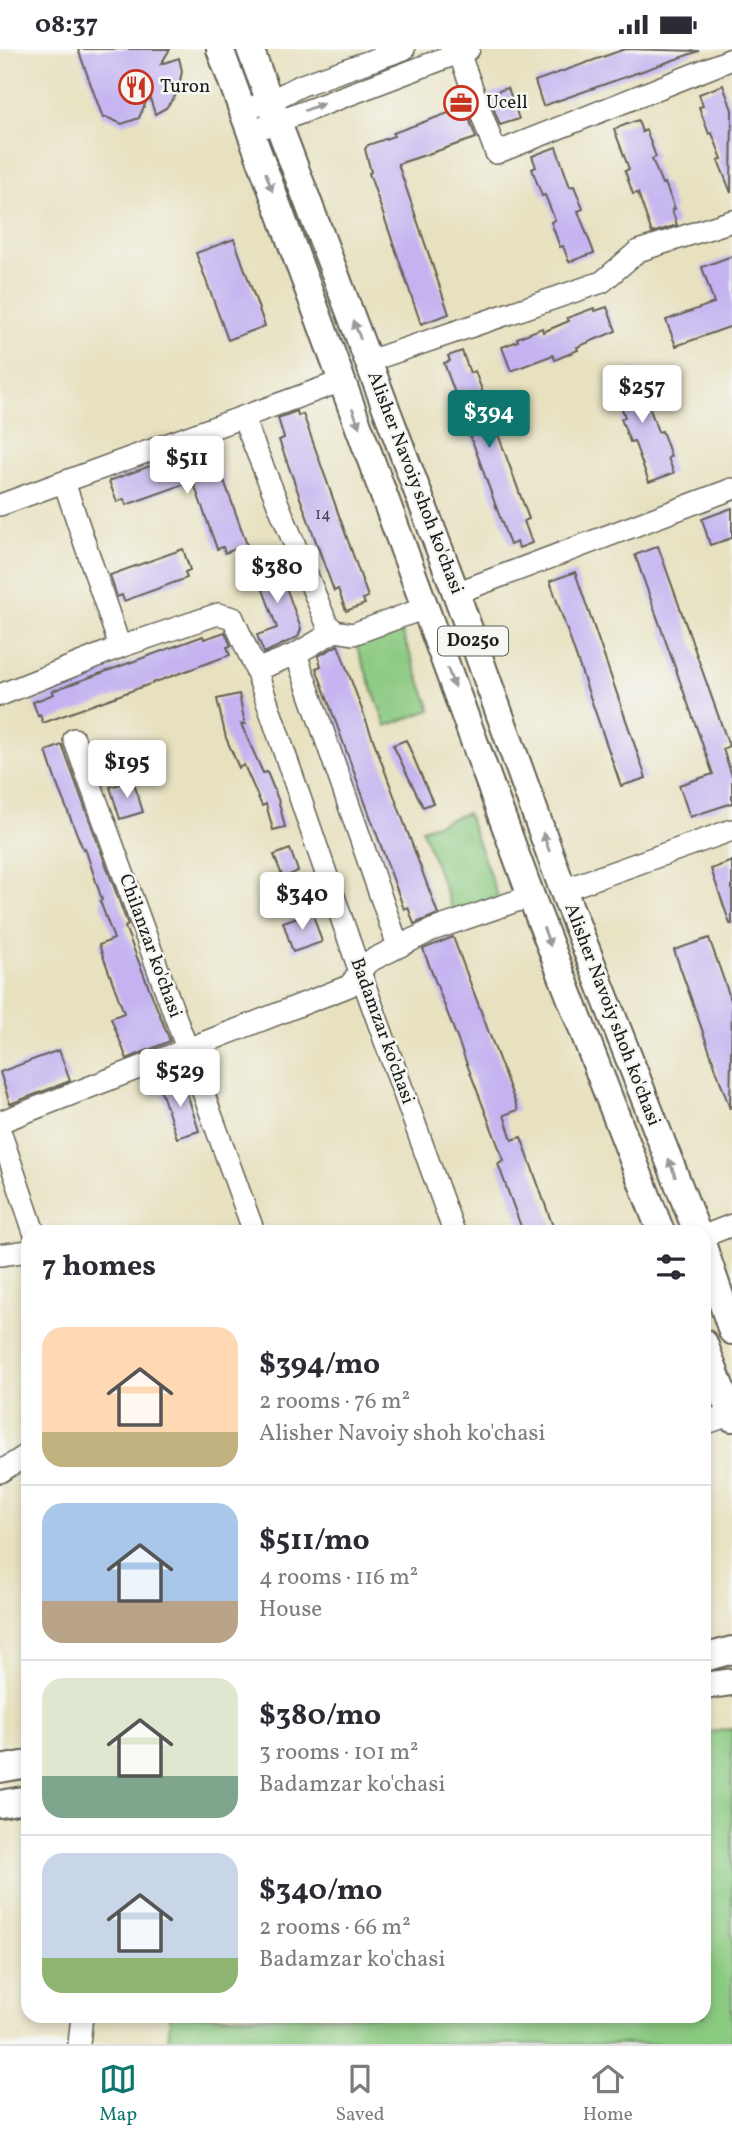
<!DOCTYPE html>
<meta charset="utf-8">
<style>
:root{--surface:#fff;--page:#f7f7f7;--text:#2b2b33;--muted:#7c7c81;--line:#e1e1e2;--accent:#0f766e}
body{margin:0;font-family:Vollkorn,serif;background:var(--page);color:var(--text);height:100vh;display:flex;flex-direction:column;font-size:26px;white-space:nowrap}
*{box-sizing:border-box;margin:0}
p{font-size:23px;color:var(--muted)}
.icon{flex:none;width:38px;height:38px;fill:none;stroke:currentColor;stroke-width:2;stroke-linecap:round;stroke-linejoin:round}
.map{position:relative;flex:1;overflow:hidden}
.side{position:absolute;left:21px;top:1176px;width:690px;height:798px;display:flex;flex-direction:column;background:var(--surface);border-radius:21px;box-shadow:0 4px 10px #0003}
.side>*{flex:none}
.price{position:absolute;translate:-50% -60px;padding:0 16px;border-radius:7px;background:#fff;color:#222;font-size:23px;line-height:46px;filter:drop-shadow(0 2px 4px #0008)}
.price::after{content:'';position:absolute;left:50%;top:42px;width:21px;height:16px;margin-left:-10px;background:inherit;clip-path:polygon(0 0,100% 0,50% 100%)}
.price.current{background:var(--accent);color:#fff}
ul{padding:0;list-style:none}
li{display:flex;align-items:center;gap:21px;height:175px;padding:0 21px}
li+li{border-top:2px solid var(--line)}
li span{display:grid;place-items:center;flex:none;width:196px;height:140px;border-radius:21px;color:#555}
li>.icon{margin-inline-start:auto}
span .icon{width:84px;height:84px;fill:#fffc;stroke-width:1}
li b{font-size:30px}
h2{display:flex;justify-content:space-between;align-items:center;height:84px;padding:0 21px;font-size:30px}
.status{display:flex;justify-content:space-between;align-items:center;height:49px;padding:0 35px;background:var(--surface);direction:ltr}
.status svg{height:19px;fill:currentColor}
.menu{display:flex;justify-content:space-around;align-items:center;height:98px;border-top:2px solid var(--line);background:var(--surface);font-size:19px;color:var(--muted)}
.menu a{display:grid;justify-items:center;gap:4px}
.menu .current{color:var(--accent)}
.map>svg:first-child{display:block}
.green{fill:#8ac980;stroke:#53724e;stroke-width:2}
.building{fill:#c4b3f0}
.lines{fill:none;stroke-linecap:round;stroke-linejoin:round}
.minor-casing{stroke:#636155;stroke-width:24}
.major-casing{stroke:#636155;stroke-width:30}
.minor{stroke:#fff;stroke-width:21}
.major{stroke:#fff;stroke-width:26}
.oneway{fill:#999}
.labels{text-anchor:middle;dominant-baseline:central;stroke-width:5;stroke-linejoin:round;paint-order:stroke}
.number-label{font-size:16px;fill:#464251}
.shield{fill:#f6f6f2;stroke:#5d5d5c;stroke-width:2}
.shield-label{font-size:18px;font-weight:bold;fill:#1c1c1c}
.poi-label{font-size:19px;fill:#1c1c1c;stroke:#f6f6f2;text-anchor:start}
.street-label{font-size:19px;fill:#1c1c1c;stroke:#f6f6f2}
</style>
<div class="status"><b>08:37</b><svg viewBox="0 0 49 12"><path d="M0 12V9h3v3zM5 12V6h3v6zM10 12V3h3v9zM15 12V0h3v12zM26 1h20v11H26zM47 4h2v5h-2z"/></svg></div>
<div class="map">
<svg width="732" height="1995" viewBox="0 0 732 1995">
<rect width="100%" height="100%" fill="#f6f6f2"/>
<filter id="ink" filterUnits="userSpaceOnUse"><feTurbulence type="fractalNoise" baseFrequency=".0143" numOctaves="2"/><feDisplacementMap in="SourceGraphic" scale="14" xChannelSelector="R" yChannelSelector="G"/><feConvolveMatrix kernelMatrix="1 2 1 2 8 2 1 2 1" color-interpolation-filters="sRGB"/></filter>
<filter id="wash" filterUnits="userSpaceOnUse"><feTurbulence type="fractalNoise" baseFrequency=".00686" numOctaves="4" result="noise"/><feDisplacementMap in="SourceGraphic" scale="28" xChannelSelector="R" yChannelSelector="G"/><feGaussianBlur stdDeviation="1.57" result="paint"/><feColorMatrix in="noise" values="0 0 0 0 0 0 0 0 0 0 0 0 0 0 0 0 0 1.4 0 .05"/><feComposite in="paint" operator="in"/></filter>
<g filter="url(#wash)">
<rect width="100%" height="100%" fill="#e7e1bf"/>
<!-- green -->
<g class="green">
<path d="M399,576L431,661L386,677L355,593Z"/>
<path d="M467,764L498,848L454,865L422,780Z"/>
<path d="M732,1680V1995H168L170,1967H704V1684Z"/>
</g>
<g id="blocks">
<!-- building -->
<g class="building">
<path d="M78,0H170L161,15L179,9L182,22L178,43L166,59L155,65L149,46L139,69L122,75L106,68L103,69Z"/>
<path d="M625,0L699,2L543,57L535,32Z"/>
<path d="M723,36L732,61L731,144L718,111L722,110L712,84L709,85L699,58L703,57L699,45Z"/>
<path d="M508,39L519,70L500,76L488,45Z"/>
<path d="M465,58L476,89L398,115L449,265L421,275L369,124L371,123L365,100L368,96L394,87L393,84Z"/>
<path d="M638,71L642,83L646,81L656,108L652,110L662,135L665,134L675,160L672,161L677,176L652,184L638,144L633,145L625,122L629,120L614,80Z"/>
<path d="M556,98L570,138L574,137L583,160L578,162L594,204L569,213L563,197L560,198L551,173L555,171L545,146L542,147L532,120L536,118L532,107Z"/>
<path d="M234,190L265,277L228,291L196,204Z"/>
<path d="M732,207V277L676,297L666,271L714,254L702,218Z"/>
<path d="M607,258L616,282L577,298L578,301L555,311L553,306L511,322L502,298L518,292L517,289L542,279L543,283L569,272L567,269L594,259L595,262Z"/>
<path d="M462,302L470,324L475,322L529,470L524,472L532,494L519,499L517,493L510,496L444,314L450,312L448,307Z"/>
<path d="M634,319L638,331L643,329L652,356L649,357L658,383L662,382L671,407L668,409L674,424L649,433L634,392L630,393L621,370L625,368L610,328Z"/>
<path d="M297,362L298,367L303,365L368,548L363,550L365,555L346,562L338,540L334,542L279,391L284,389L278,369Z"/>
<path d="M185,404L194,429L220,420L247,496L225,504L223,498L217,500L193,432L126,456L124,450L117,453L109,432Z"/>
<path d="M732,459V489L710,496L702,470Z"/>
<path d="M658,497L729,697L723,700L732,727V754L690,768L679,736L713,725L635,506Z"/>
<path d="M183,500L190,521L185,523L187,529L124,552L122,546L117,548L110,526Z"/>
<path d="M274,505L301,580L298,588L264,604L257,586L277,579L253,513Z"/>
<path d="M575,523L646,729L621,737L550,532Z"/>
<path d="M225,583L231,597L227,598L230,606L43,674L40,666L38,667L33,653L54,645L52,642L203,587L204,590Z"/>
<path d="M338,596L438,865L414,875L408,858L404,860L316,619L321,617L318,607Z"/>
<path d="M239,645L245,675H241L263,724L267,723L278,750L285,778L273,781L266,755L262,757L244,716L239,719L226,689L217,650Z"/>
<path d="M406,691L433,754L423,758L393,696Z"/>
<path d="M62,696L128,876L125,878L170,992L127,1010L111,969L124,964L99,896L114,890L100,852L102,851L85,799L83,800L56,733L46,702Z"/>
<path d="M133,731L143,763L120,770L110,738Z"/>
<path d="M290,800L298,822L283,829L274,806Z"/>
<path d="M732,812V875H730L711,820Z"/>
<path d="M312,863L322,893L293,903L283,873Z"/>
<path d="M453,888L518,1061L504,1066L512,1091L521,1088L555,1183H523L498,1115L504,1112L423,900Z"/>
<path d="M709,889L732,954L730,1060L674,901Z"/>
<path d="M59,1001L70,1032L10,1055L0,1023Z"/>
<path d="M183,1032L199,1082L177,1089L160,1039Z"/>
</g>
</g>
</g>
<g filter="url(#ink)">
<use href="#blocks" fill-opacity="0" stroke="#636155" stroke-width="2"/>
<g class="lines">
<!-- minor casing -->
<g class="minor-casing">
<g id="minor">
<path d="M459,4L496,104L732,10"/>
<path d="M243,61L270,52L302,36L404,0"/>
<path d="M251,83L469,0"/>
<path d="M369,312L602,233L638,202L732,172"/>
<path d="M243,369L327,575L335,582L353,585L425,559"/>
<path d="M64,433L120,598"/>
<path d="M0,456L342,332"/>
<path d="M456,544L732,440"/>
<path d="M296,605L398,897"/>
<path d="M256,621L296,605L335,582"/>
<path d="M0,646L120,598L218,565L233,569L256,621L360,923L454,1183"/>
<path d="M74,690L254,1183"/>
<path d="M563,841L732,781"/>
<path d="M0,1073L349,937L368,913L432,881L531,847"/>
<path d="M0,1082L34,1183"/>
<path d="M704,1187L732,1176"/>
<path d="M0,1206L28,1202"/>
<path d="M704,1375L732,1365"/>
<path d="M0,1423L28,1405"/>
<path d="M79,1995L82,1967"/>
</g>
</g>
<!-- major casing -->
<g class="major-casing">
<g id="major">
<path d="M220,0L531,847L661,1183"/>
<path d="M250,0L456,544L563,841L697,1183"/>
<path d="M704,1200L732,1282"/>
<path d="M704,1294L732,1369"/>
<path d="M704,1609L732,1601"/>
<path d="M704,1637L732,1633"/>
<path d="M0,1720L28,1715"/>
<path d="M0,1755L28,1750"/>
</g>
</g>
<!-- minor -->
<use href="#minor" class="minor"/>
<!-- major -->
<use href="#major" class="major"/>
</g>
<!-- one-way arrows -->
<defs><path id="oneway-solid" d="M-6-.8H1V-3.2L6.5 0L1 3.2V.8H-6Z" transform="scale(1.75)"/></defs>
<g class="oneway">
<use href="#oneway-solid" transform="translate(314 58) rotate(-21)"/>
<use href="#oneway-solid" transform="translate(269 133) rotate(70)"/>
<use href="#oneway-solid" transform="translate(357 281) rotate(-111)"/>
<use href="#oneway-solid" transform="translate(356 369) rotate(70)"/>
<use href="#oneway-solid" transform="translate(451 629) rotate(70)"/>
<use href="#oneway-solid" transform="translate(546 793) rotate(-110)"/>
<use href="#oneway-solid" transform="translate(547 888) rotate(69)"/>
<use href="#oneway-solid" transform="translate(672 1119) rotate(-111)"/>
</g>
</g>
<!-- icons -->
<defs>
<g id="restaurant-ring" transform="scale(1.75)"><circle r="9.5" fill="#f6f6f2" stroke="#c8321e" stroke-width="1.5"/><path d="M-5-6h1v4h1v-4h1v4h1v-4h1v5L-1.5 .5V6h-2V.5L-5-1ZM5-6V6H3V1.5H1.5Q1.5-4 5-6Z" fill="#c8321e"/></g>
<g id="office-ring" transform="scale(1.75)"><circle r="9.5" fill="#f6f6f2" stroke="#c8321e" stroke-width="1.5"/><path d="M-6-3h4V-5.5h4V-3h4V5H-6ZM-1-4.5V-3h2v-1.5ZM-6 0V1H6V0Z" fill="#c8321e"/></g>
</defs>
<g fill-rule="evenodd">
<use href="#restaurant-ring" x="136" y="38"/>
<use href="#office-ring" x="461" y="54"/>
</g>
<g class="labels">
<!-- number labels -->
<g class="number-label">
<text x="323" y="466">14</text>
</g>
<!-- shield labels -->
<rect class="shield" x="438" y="577.5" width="70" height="29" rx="5"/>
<g class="shield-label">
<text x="473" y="592">D025o</text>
</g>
<!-- poi labels -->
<g class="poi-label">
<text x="160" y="38">Turon</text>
<text x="486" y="54">Ucell</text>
</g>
<!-- street labels -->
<g class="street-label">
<text transform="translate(415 434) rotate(69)">Alisher Navoiy shoh ko'chasi</text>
<text transform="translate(150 897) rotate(70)">Chilanzar ko'chasi</text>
<text transform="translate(612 966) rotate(69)">Alisher Navoiy shoh ko'chasi</text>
<text transform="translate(382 982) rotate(70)">Badamzar ko'chasi</text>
</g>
</g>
</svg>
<b class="price" style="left:642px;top:376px">$257</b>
<b class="price current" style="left:489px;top:401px">$394</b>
<b class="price" style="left:187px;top:447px">$511</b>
<b class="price" style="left:277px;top:556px">$380</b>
<b class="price" style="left:127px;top:751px">$195</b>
<b class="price" style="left:302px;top:883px">$340</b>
<b class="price" style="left:180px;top:1060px">$529</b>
<section class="side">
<h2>7 homes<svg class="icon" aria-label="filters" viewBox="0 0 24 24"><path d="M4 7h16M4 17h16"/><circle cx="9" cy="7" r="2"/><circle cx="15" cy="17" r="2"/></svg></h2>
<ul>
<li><span style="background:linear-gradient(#ffd9b3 75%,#c2b280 0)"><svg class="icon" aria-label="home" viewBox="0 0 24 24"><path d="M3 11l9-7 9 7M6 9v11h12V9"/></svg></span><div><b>$394/mo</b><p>2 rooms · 76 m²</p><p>Alisher Navoiy shoh ko'chasi</p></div></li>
<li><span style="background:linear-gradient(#a9c7e8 70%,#b9a48a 0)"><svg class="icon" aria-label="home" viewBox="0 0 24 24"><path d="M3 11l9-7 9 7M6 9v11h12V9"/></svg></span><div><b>$511/mo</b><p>4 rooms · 116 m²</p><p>House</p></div></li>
<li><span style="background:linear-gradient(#dfe7d0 70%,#7fa58c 0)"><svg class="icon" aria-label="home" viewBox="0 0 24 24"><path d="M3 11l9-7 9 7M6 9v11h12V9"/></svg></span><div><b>$380/mo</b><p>3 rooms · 101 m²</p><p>Badamzar ko'chasi</p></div></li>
<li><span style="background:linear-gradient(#c9d6e8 75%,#8fb573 0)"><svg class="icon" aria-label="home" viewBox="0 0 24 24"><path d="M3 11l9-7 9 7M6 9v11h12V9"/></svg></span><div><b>$340/mo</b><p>2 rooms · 66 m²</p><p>Badamzar ko'chasi</p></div></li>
</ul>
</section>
</div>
<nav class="menu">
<a class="current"><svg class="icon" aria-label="map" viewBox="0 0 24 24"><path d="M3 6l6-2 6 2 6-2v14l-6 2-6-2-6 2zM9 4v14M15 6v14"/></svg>Map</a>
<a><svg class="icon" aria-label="saved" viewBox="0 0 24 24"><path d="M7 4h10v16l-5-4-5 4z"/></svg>Saved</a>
<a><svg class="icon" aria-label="home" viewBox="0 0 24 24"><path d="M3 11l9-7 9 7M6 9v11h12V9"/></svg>Home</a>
</nav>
